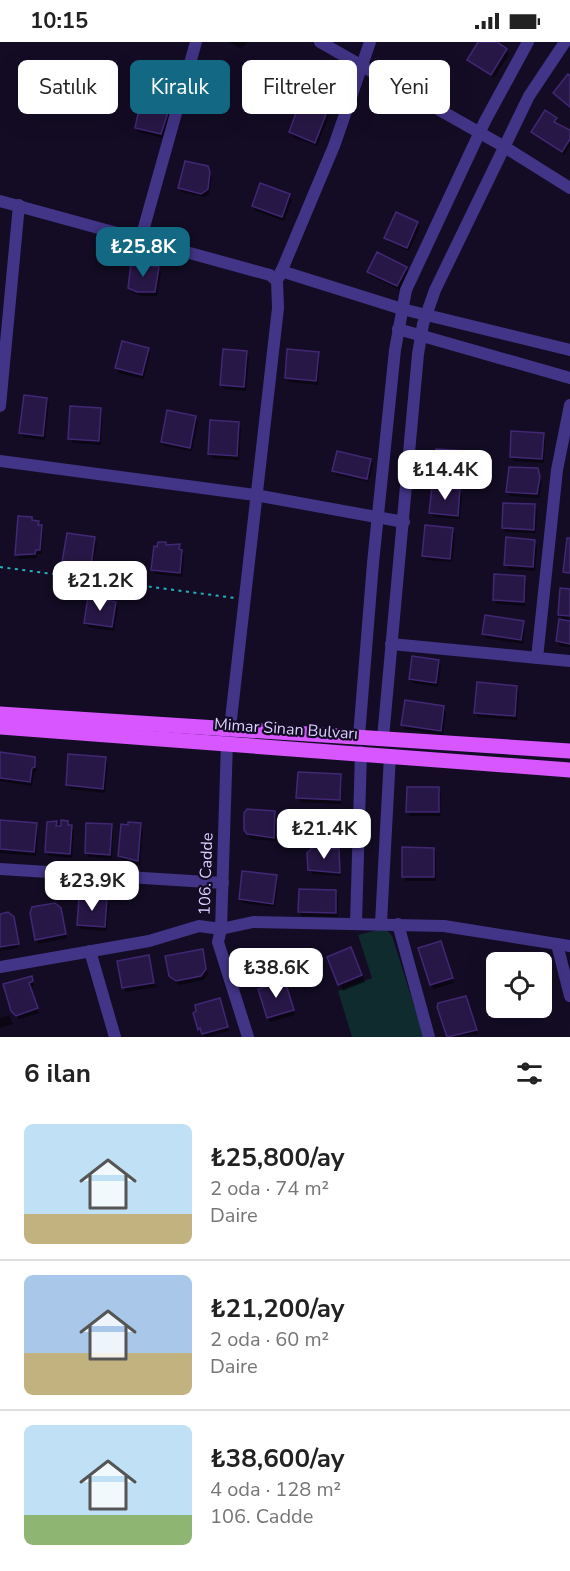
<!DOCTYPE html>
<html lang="tr">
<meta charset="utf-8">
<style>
:root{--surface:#fff;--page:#f6f6f6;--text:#222;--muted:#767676;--line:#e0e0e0;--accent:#136983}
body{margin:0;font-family:"Nunito Sans",sans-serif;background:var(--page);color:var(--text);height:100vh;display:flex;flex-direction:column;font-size:22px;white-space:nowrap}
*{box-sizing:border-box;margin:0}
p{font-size:20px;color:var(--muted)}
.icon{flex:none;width:33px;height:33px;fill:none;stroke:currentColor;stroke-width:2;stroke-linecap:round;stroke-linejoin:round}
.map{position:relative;height:995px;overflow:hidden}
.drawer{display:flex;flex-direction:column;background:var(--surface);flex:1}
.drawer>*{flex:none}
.hud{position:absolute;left:18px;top:18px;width:534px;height:54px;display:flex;gap:12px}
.tools{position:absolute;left:486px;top:910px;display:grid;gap:12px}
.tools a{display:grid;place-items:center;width:66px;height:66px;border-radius:9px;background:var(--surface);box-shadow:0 6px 24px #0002;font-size:30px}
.price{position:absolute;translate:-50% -51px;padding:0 14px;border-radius:12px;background:#fff;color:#222;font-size:20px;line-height:39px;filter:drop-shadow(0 2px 3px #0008)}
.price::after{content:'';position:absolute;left:50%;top:36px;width:18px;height:14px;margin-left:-9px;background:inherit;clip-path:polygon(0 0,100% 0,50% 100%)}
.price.selected{background:var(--accent);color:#fff}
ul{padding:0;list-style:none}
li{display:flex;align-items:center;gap:18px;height:150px;padding:0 24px}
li+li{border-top:2px solid var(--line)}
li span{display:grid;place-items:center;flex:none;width:168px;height:120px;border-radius:9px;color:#555}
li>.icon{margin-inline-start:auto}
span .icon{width:72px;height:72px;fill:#fffc;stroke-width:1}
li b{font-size:26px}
h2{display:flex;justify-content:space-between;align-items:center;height:72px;padding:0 24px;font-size:26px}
.tag{padding:0 21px;border-radius:9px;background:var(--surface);box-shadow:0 6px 24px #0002;font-size:21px;line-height:54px}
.tag.selected{background:var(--accent);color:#fff}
.status{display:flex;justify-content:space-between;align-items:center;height:42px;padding:0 30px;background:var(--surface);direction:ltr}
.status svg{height:16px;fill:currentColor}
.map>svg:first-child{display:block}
.green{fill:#0f2b2e}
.shadow{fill:#0007}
.building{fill:#271746;stroke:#412774;stroke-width:1.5}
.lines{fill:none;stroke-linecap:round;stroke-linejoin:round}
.path{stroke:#26b1bc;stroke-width:2;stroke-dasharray:3 4.5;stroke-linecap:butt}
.minor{stroke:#423486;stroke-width:12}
.major{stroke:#d756ff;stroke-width:15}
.labels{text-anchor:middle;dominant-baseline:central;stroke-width:4.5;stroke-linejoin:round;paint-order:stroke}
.street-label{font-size:16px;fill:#dbcfff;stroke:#130c24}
</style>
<div class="status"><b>10:15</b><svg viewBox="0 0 49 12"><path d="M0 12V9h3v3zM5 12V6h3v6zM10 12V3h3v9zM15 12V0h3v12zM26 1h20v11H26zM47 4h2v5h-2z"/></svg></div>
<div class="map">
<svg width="570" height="995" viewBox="0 0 570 995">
<rect width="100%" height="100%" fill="#130c24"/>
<!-- green -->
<path class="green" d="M385,886L392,894L424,995H352L338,949L372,936L358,893Z"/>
<!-- shadow -->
<g class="shadow">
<path d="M229,0H248L241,7Z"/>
<path d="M480,0H494L509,12L494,36L469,18Z"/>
<path d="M173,53L175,57L163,96L139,90L136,86Z"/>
<path d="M329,63L331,68L317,104L293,95L291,90Z"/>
<path d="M556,77L557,83L570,90V104L564,113L533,90Z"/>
<path d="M209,131L212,136L209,152L204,155L182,150L179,146Z"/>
<path d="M289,153L292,158L284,179L256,169L253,164Z"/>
<path d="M417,181L420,185L409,209L389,200L386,196Z"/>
<path d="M158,226L161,231L157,254H141L132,250L129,245Z"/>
<path d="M406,226L408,230L400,248L371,234L369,230Z"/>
<path d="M148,307L150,311L144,337L119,331L117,326Z"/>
<path d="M246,310L249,315L246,349L224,347L222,342Z"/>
<path d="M318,312L320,316L318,343L289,340L286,336Z"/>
<path d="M47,357L49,361L45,398L23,395L21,391Z"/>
<path d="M100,368L102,372L101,403L73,401L70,397Z"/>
<path d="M195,375L198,380L192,409L165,404L162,400Z"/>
<path d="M238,381L241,386L239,418L212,416L209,411Z"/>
<path d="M543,392L545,397L544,421L514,419L511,414Z"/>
<path d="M338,411L370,418L373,422L370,436L335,428V431L334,429Z"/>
<path d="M465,411L468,415L466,437L438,435L436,431Z"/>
<path d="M537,427L542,440L539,456L510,454L508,450Z"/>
<path d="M335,431L369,439V440L337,433Z"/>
<path d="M459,449L462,453L460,477L433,475L431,470Z"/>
<path d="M534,464L537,468L536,491L506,490L504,486Z"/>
<path d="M33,480H38L43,489L42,512H37V516L19,517L16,512Z"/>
<path d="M452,487L455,492L452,520L427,518L424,514Z"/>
<path d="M94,497L97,501L92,528L66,524L64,520Z"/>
<path d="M534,499L537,503L535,529L508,527L506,522Z"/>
<path d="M165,502L167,504H179L184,513L182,535L155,532L153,528L159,506Z"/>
<path d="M524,536L527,540L525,564L497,562L494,558Z"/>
<path d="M570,548L568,580L570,605L560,604L557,599L563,579L560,572Z"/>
<path d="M115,561L118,565L114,589L88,585L85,581Z"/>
<path d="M523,581L525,585L523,602L486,596L484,591Z"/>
<path d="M438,620L441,624L438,645L413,641L410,637Z"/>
<path d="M516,645L519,650L517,678L478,675L476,671Z"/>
<path d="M444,665L446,670L443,693L405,687L403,683Z"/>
<path d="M0,711L34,716L37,729L34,730L32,744L0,739Z"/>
<path d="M105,717L108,721L105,751L70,747L67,743Z"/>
<path d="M340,734L342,738L341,762L300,760L298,755Z"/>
<path d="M438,746L441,751L440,774H410L408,770Z"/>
<path d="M274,770L277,775L276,799L251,797L245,788Z"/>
<path d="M0,779L36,783L38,787L36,814L0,811Z"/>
<path d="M56,780L62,785L67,780L74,789L72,816L49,814L47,810Z"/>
<path d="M141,782L143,787L140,823L132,822L130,819L122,818L120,814Z"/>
<path d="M111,784L113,788L112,817L89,815L86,811Z"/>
<path d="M434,807L436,811V839H406L404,834Z"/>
<path d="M338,809L341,834L312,832L310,827Z"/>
<path d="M276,835L278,839L275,865L243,861L240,857Z"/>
<path d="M300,849H335L338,854V875L302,874L299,870Z"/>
<path d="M106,858L109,862L107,889L81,887L78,883Z"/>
<path d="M59,867L67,896L38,902L36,897Z"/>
<path d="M0,873L12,876L18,906L0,909Z"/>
<path d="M443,905L454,941L434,947L431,943Z"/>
<path d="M202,909L208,932L203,938L179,943L173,938L170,933Z"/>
<path d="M354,913L365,940L343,949L329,916Z"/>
<path d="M149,915L156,945L126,950L124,946Z"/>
<path d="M31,936L34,944L31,946L39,971L19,977L12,968Z"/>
<path d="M284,941L295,973L270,980L268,976Z"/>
<path d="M467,960L478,992L447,995L438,965Z"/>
<path d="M221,962L229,989L205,995L200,988L207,983Z"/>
<path d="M9,973L13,982L0,986V976Z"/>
</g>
<!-- building -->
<g class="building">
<path d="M478,0H497L507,7L491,33L467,18Z"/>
<path d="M568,32L570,34V65L553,51Z"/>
<path d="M144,43L174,52L161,92L135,86Z"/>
<path d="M303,52L330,62L315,101L289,90Z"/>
<path d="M545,68L557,76L554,80L570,88V97L562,110L531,90Z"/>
<path d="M185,119L208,124L210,130L208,147L201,152L178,146Z"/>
<path d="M260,141L290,152L282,175L252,164Z"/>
<path d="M396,170L418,180L407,206L384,196Z"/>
<path d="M377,210L407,225L397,244L367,230Z"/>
<path d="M131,221L159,225L155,250H137L128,246Z"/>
<path d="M122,299L149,306L142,333L115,326Z"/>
<path d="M223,307L247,309L244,345L220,343Z"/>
<path d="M287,307L319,310L316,339L285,336Z"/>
<path d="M24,353L47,356L43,394L19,391Z"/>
<path d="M70,364L101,366L99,399L68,397Z"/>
<path d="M167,368L196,374L190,406L161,400Z"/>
<path d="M210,378L239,380L237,414L208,412Z"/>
<path d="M511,389L544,391L542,417L510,415Z"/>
<path d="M436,407L466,409L464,434L434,431Z"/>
<path d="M337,409L371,417L367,437L332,429Z"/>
<path d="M509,425L538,426L540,435L537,452L506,450Z"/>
<path d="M432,445L460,447L458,474L429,471Z"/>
<path d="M503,461L535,462L534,488L502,486Z"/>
<path d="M18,474L32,475V478L39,479L38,483H42L40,508H36L35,512L15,513Z"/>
<path d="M425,483L453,486L450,517L422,514Z"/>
<path d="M67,491L95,495L91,524L62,520Z"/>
<path d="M506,495L535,498L533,525L504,523Z"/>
<path d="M567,496H570V531L563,530Z"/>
<path d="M158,500H166V503L180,502L179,507L182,508L180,531L151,528L154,504L157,505Z"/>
<path d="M494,532L525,534L524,560L493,558Z"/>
<path d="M560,546L570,547V574L558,573Z"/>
<path d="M88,555L116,560L112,585L84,581Z"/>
<path d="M485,573L524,579L521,598L482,592Z"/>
<path d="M559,577L570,579V602L556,599Z"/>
<path d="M412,614L439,618L436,641L409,637Z"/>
<path d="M477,640L517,644L515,674L474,671Z"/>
<path d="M405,658L444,664L441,689L401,683Z"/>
<path d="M0,710L35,715V725L32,726L30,740L0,736Z"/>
<path d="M68,712L106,715L103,747L66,743Z"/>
<path d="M298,730L341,732L340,758L296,756Z"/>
<path d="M407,745H439V770H406Z"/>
<path d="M247,767L275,769L274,796L247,792L244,788V771Z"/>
<path d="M0,778L37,781L34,810L0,807Z"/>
<path d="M61,778L68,779V783H72L70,812L45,810L47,780L57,779L56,784H61Z"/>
<path d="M128,780L141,781L138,819L118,814L121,782L128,783Z"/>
<path d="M86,781L112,782L110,813L85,811Z"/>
<path d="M313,805L339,807L340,831L308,828L307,811Z"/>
<path d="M402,805L434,806V835H402Z"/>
<path d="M242,829L277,833L273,862L239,857Z"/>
<path d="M299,847L336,848V871L298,870Z"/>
<path d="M79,855L107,857L105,885L77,883Z"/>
<path d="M55,861L61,866L66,892L35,898L30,871L32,865Z"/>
<path d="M8,870L14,875L19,902L0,905V872Z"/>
<path d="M441,899L453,936L430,943L418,906Z"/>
<path d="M351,905L362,933L338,943L327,915Z"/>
<path d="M203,907L206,927L201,934L176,939L169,934L165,914Z"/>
<path d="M149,913L154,941L122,946L117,919Z"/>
<path d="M32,934L33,939L29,941L38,966L16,974L11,969L3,942Z"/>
<path d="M285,939L294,968L267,976L258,947Z"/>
<path d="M466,954L477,988L447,995L437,965L438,961Z"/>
<path d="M220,956L228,985L202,992L200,986L198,988L193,971L196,969L195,963Z"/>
</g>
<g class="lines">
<!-- path -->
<path class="path" d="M0,525L235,556"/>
<!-- minor -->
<g class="minor">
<path d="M320,0L503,104L570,146"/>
<path d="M0,159L270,233L277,239L278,266L230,686"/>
<path d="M141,196L196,0"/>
<path d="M281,229L402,267L570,308"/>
<path d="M279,235L334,104L370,0"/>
<path d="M398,287L570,336"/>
<path d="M0,364L19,163"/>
<path d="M0,419L255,453L404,480"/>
<path d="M391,602L570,619"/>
<path d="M537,616L557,428L570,363"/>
<path d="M359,694L373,521L395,308L406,248L485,79L528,0"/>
<path d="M383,696L418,312L423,282L435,248L529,54L565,0"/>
<path d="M227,700L221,887L218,900L248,995"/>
<path d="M0,827L223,841"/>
<path d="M356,881L361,710"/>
<path d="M381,881L390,713"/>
<path d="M398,882L429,995"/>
<path d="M557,902L570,954"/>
<path d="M90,909L115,995"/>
<path d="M0,925L149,899L199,884L221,887L253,880L444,884L570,904"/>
</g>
<!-- major -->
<g class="major">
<path d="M0,672L570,709"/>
<path d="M0,685L570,728"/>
</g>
</g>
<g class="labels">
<!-- street labels -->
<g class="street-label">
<text transform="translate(286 687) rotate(4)">Mimar Sinan Bulvarı</text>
<text transform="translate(206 832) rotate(-88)">106. Cadde</text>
</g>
</g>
</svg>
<div class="tools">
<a><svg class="icon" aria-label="locate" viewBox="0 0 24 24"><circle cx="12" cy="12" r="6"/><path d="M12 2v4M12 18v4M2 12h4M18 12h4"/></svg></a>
</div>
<b class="price selected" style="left:143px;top:236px">₺25.8K</b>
<b class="price" style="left:445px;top:459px">₺14.4K</b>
<b class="price" style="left:100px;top:570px">₺21.2K</b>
<b class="price" style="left:324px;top:818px">₺21.4K</b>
<b class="price" style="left:92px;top:870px">₺23.9K</b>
<b class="price" style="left:276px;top:957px">₺38.6K</b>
<div class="hud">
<a class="tag">Satılık</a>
<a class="tag selected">Kiralık</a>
<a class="tag">Filtreler</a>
<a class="tag">Yeni</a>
</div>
</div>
<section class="drawer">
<h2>6 ilan<svg class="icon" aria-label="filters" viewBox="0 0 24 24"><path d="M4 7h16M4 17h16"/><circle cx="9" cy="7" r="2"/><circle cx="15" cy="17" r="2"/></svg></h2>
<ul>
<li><span style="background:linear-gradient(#bfe0f5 75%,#c2b280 0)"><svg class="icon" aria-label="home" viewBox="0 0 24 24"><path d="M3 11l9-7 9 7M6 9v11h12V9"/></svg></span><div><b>₺25,800/ay</b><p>2 oda · 74 m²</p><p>Daire</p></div></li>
<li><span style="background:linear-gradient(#a9c7e8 65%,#c2b280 0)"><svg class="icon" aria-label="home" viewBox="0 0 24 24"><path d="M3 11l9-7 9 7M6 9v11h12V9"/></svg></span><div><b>₺21,200/ay</b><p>2 oda · 60 m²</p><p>Daire</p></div></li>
<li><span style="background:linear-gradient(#bfe0f5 75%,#8fb573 0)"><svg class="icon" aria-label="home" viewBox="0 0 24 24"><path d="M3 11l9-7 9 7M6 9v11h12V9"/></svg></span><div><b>₺38,600/ay</b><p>4 oda · 128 m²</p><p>106. Cadde</p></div></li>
</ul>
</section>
